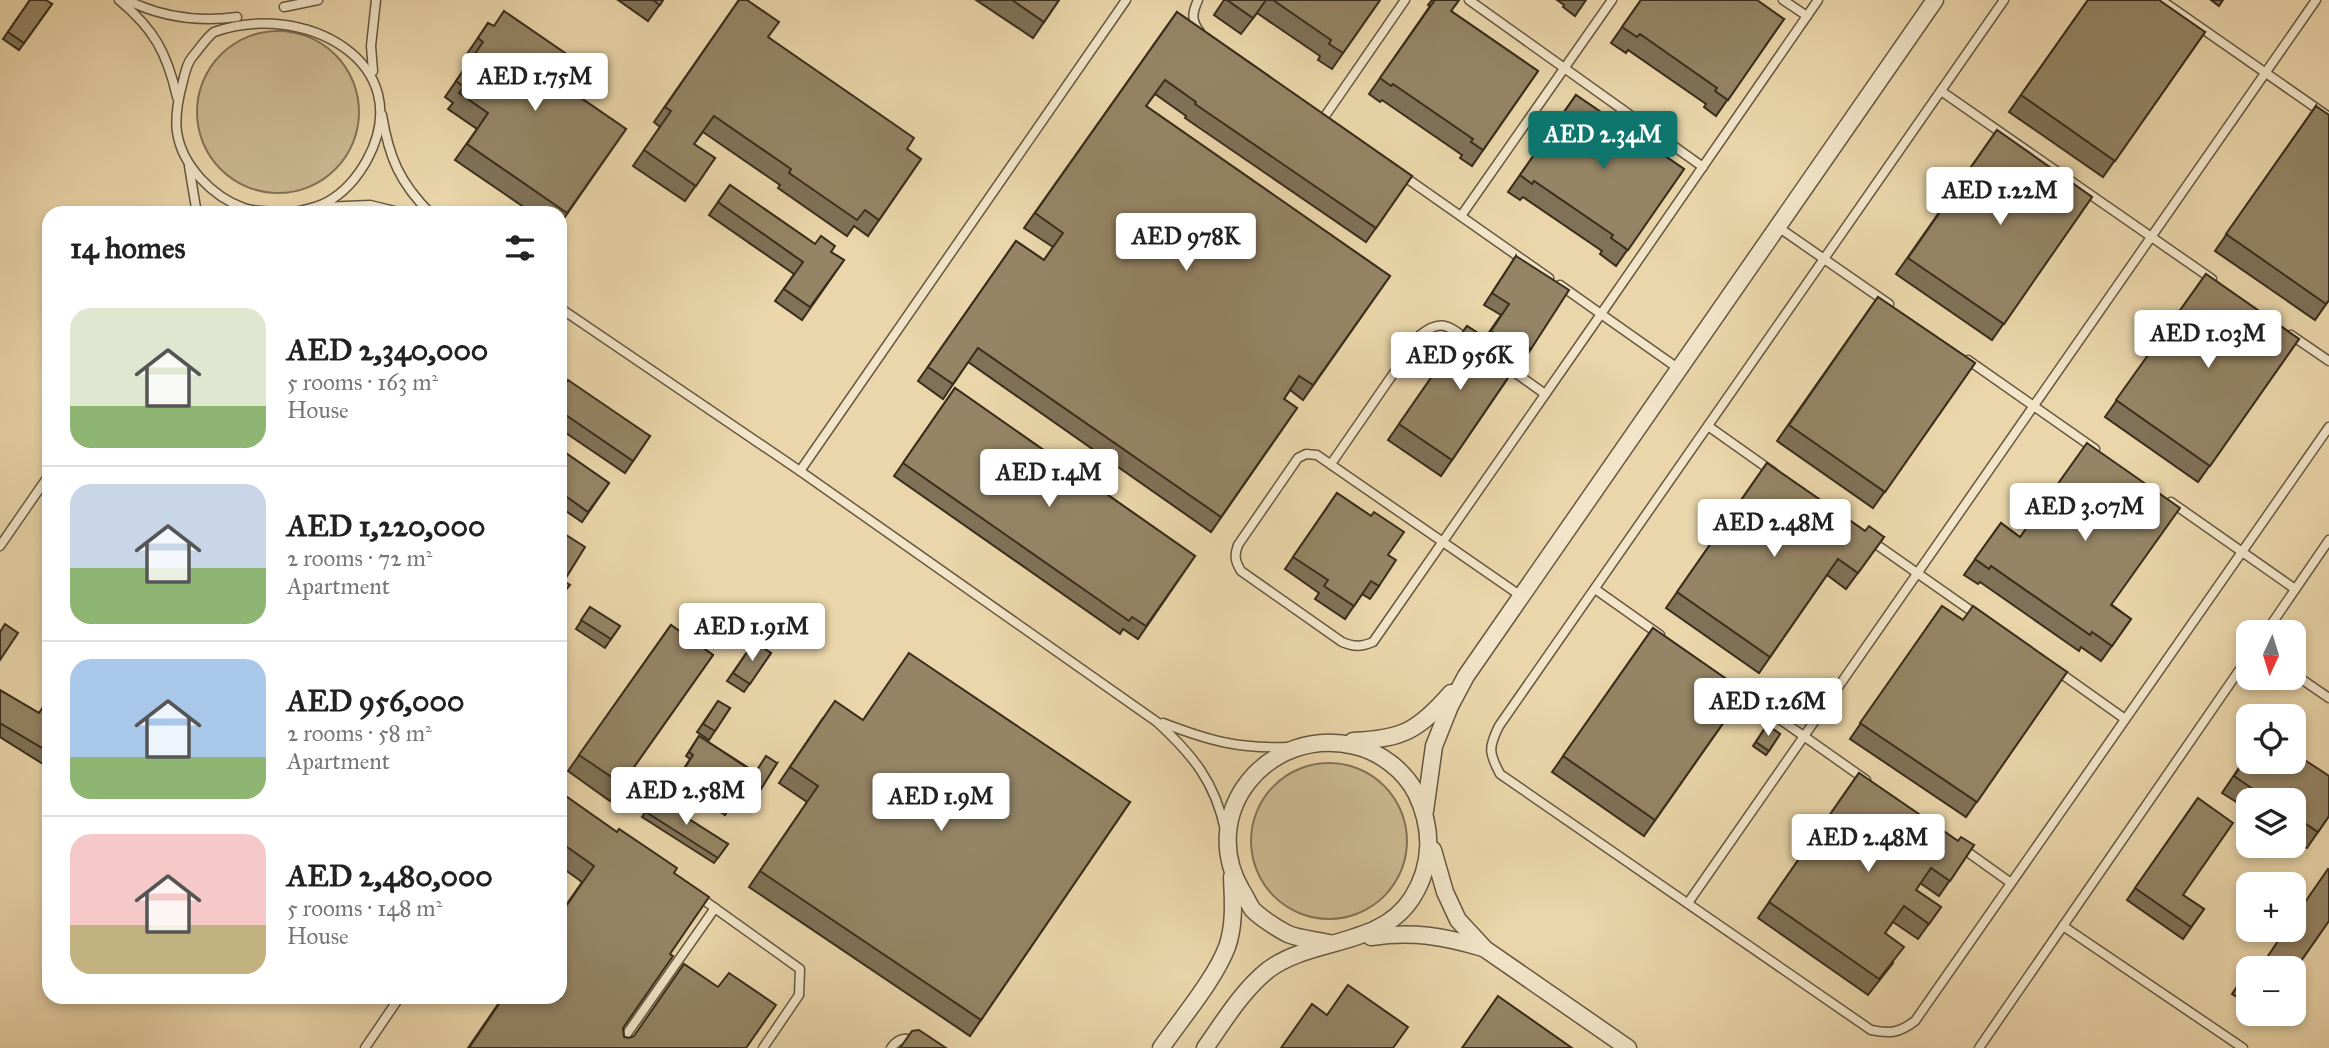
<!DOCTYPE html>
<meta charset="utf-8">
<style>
:root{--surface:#fff;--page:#f2f2f2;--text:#222;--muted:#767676;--line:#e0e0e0;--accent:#0f766e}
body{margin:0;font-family:"IM FELL Great Primer",serif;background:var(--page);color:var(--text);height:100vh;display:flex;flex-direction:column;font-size:26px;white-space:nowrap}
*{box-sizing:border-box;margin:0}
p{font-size:23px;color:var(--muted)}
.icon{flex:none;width:38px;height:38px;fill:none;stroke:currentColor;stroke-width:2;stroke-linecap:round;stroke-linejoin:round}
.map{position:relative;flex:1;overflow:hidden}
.details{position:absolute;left:42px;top:206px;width:525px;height:798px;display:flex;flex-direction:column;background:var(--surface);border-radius:21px;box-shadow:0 4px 10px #0003}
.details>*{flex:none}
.needle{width:46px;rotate:184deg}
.fabs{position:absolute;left:2236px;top:620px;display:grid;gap:14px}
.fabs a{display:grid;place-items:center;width:70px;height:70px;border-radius:14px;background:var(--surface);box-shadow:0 4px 10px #0003;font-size:35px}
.price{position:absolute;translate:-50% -60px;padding:0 16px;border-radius:7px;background:#fff;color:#222;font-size:23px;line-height:46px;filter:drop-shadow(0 2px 4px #0008)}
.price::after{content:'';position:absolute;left:50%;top:42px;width:21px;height:16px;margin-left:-10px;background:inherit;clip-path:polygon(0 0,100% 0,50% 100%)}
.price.selected{background:var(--accent);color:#fff}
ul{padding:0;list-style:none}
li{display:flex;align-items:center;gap:21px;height:175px;padding:0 28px}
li+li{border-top:2px solid var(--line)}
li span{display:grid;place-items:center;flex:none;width:196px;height:140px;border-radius:21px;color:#555}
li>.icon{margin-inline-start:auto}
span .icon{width:84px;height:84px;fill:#fffc;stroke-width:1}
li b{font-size:30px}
h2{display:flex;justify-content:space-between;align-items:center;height:84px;padding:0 28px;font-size:30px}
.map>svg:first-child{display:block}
.green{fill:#ccb992;stroke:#827357;stroke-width:2}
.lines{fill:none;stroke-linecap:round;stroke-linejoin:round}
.service-casing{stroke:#655740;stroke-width:11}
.minor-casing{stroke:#655740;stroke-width:19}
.service{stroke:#f1e4c8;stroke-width:8}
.minor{stroke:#f1e4c8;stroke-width:16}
.wall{fill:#807258;stroke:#392d1c;stroke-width:2}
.building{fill:#958566;stroke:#392d1c;stroke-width:2}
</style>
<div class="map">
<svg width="2329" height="1048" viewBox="0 0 2329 1048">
<rect width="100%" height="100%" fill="#ead6aa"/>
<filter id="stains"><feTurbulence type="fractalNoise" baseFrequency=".00286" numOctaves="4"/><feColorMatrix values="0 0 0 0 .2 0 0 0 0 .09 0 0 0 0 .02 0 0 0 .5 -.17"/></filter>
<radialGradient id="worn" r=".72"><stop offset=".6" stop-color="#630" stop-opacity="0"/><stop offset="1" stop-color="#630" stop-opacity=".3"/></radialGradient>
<!-- green -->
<g class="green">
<circle cx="278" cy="112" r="81"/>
<circle cx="1329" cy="841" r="78"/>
</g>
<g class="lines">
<!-- service casing -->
<g class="service-casing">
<g id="service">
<path d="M119,0C154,29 167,53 177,97"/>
<path d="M127,0C161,17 199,22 237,17"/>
<path d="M1198,0C1192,13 1191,21 1200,32"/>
<path d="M1469,0L1703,167"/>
<path d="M1783,0L1807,16"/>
<path d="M2004,0L1499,726C1488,748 1489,753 1500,774L1871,1030C1890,1034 1899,1033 1915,1021L2329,427"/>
<path d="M2161,0L2329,117"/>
<path d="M284,7L318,0"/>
<path d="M373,71L371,46L376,0"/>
<path d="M1941,91L2212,279"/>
<path d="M382,115C389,158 400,183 431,214"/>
<path d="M1323,119L1405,0"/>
<path d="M189,166L197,214"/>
<path d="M1402,175L1549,278"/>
<path d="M322,207L370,205L407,214"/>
<path d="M287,214C300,210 315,209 327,202C344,193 358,176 367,160C420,62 303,0 214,32C206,38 200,48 193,56C186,64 185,74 182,85C178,100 175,117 177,132C182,166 213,197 244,208C257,213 277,211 291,212"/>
<path d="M1461,216L1612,0"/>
<path d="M1778,227L1889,304"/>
<path d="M1560,285L1601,314L1818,0"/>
<path d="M560,308L800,471L1157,722C1193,755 1215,782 1225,830"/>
<path d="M2291,335L2329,361"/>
<path d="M1968,360L2095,449"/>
<path d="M1506,366L1545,394"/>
<path d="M1708,426L1773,472"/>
<path d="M1331,464L1420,335C1440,319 1448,325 1467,339"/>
<path d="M800,471L1126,0"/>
<path d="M2171,502L2295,589"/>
<path d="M1870,540L1977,615"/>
<path d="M0,546L49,475"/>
<path d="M1595,589L1660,635"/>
<path d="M1521,596L1317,455L1306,454L1298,458L1238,545C1234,556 1235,561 1241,571L1342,642C1354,647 1361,647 1373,642L1601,314L1679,369"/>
<path d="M2266,632L2329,540"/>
<path d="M2056,670L2125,719"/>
<path d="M2294,674L2329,698"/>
<path d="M1737,689L1866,780"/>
<path d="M1163,723C1210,741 1239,749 1289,747"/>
<path d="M1962,848L2011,883"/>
<path d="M698,896L800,969L799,995L763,1048"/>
<path d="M1688,903L2316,0"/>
<path d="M2063,926L2243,1048"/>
<path d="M365,1048L399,998"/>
<path d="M617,1048L715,908"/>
<path d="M891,1048C902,1033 911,1039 925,1048"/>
<path d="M1979,1048L2249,656"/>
</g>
</g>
<!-- minor casing -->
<g class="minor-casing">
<g id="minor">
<path d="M1353,741C1402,739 1418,731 1451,693"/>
<path d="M1425,811L1434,746L1450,706L1466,676L1935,0"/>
<path d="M1433,850L1445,892L1458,920L1485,949L1628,1048"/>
<path d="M1371,937C1413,931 1443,936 1483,948"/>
<path d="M1161,1048C1181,1019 1215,979 1227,947C1235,925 1233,899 1232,877"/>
<path d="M1205,1048C1224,1021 1242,991 1268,970C1312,937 1380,948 1412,898C1433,865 1433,828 1416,793C1404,770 1380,752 1355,746C1268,725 1196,813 1242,891C1246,897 1249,905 1253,910C1261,918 1278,929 1288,934C1300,939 1316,940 1329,943"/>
</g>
</g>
<!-- service -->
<use href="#service" class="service"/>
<!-- minor -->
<use href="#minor" class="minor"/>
</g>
<!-- wall -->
<g class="wall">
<path d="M30,0L52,4L19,50L3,39Z"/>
<path d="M618,0H663L648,21Z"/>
<path d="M739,0L768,37L907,149L921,159L868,236L854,226L847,236L778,188L780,185L703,132L694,144L715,158L685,201L633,166L660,127L654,122Z"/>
<path d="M976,0H1059L1033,38Z"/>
<path d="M1224,0H1380L1332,69L1318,60L1320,56L1257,13L1241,34L1214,15Z"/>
<path d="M1432,0H1459L1451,11L1538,71L1472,166L1460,158L1462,155L1382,100L1380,102L1369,94L1430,6L1428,5Z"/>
<path d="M1557,0H1586L1575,16L1563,7L1564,5Z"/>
<path d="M1641,0L1784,19L1716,116L1704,107L1706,104L1628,50L1626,53L1611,43Z"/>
<path d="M2088,0L2205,32L2103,177L2009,112Z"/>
<path d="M2211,0H2223L2219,6Z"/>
<path d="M1177,12L1412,176L1366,242L1185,118L1186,116L1155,94L1146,106L1390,276L1303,400L1290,390L1284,399L1297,408L1211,532L968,362L943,399L918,381L1016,241L1044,260L1053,247L1024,228Z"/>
<path d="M488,23L568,89L626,129L560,224V214H534L455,160L477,129L448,109L453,103L445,97L472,58L467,54Z"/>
<path d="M1576,95L1684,169L1616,266L1600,254L1602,251L1523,197L1520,200L1508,192Z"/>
<path d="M2316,106L2329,300L2315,320L2215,251Z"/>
<path d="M1997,130L2092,197L1992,340L1896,274Z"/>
<path d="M730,185L815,244L831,252L844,260L802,320L775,301L794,274L709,215Z"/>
<path d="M1516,256L1531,349L1523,361L1521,359L1441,476L1388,440L1467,326L1485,338L1501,315L1484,305Z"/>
<path d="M2206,274L2299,339L2198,482L2105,417Z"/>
<path d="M1878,297L1975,363L1873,508L1777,441Z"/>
<path d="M955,388L1195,556L1138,639L1123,629L1120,634L894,476Z"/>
<path d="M560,392L650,436L625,473L560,429Z"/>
<path d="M560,449L609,483L582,522L560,507Z"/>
<path d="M1767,463L1865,531L1884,537L1846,589L1827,575L1759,673L1666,608Z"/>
<path d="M1337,493L1371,516L1388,555L1379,586L1370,599L1362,594L1345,619L1315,599L1319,593L1285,569Z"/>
<path d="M2001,523L2131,619L2101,661L2081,647L2079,651L1980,582L1978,584L1964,575Z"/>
<path d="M1942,606L1963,620L2067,672L1966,817L1850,739Z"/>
<path d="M590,607L620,626L605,648L576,629Z"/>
<path d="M671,625L713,655L610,801L568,771Z"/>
<path d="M1653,628L1745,692L1644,836L1552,772Z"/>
<path d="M754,642L771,653L744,692L727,681Z"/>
<path d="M0,690L39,713L49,699V755L43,764L0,737Z"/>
<path d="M718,701L730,708L709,740L697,732Z"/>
<path d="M823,718L863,720L1130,802L970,1036L749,887L807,802L779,783Z"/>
<path d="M1767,725L1780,734L1766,755L1753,746Z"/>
<path d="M699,736L755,772L777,763L750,806L736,798L725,815L676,781L690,759L686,756Z"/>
<path d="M2249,753L2329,816L2307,848L2294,840V800H2249V810L2222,793Z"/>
<path d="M1859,773L1958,841L1974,845L1939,896L1920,883L1916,890L1941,907L1918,939L1893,922L1885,933L1893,963L1868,995L1758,918Z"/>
<path d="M560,792L674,873L623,1028L624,1037L629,1038L468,1048L582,882L560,866Z"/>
<path d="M656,795L670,807L728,844L714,863L642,817Z"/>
<path d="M2198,798L2183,895L2204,909L2183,939L2127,900Z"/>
<path d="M2248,970L2249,971V1005L2232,994Z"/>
</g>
<!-- building -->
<g class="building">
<path d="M30,0H46L52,4L24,43L8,32Z"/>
<path d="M653,0H663L660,5Z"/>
<path d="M739,0H747L779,22L768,37L914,138L907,149L921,159L879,220L865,210L857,220L789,173L791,169L714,116L694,144L715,158L696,186L644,150L671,111L665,107Z"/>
<path d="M1012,0H1059L1044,22Z"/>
<path d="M1227,0H1266L1253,18Z"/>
<path d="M1273,0H1380L1343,53L1329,44L1331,40Z"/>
<path d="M1435,0H1459L1451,11L1538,71L1483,150L1471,142L1473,139L1393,84L1391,86L1380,78Z"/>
<path d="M1641,0H1757L1784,19L1728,100L1715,91L1717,88L1640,34L1637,37L1622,27Z"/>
<path d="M2088,0H2159L2205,32L2115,161L2021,95Z"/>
<path d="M504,11L584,66L568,89L626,129L567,213L467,144L488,113L459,93L464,87L456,81L483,42L478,38L488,23L494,26Z"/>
<path d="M1177,12L1412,176L1376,228L1195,104L1196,102L1165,80L1146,106L1390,276L1313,385L1299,376L1284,399L1297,408L1221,517L978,348L953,384L928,367L1016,241L1044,260L1063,233L1035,213Z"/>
<path d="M1576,95L1684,169L1628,250L1611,238L1613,235L1534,181L1532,184L1520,175Z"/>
<path d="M2316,106L2329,115V300L2326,304L2226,234Z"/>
<path d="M1997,130L2092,197L2004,324L1908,258Z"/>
<path d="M730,185L815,244L821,236L835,246L831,252L844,260L810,307L784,289L803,262L718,202Z"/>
<path d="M1516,256L1569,290L1531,349L1529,348L1524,354L1491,331L1509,304L1492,293Z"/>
<path d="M2206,274L2299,339L2210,466L2116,400Z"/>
<path d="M1878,297L1975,363L1885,492L1789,425Z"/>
<path d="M1467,326L1486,338L1487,337L1520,360L1452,460L1399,424Z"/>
<path d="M568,380L650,436L633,461L560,411V392Z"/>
<path d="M955,388L1195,556L1146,626L1132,617L1129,621L903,463Z"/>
<path d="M2087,443L2180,508L2111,605L2131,619L2112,646L2092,632L2090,635L1991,566L1989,569L1975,559L2001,523L2020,537Z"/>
<path d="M560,449L609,483L588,512L560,492Z"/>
<path d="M1767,463L1865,531L1869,526L1884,537L1858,573L1838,559L1770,657L1677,592Z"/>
<path d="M1337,493L1371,516L1374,512L1404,532L1388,555L1396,560L1379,586L1371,581L1354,606L1324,586L1328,580L1293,557Z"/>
<path d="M560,531L585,547L564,581L570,585L560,597Z"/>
<path d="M1942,606L1963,620L1973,606L2067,672L1977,802L1860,723Z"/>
<path d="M590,607L620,626L611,639L581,620Z"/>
<path d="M5,624L18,633L0,660V632Z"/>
<path d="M671,625L713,655L622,784L579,755Z"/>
<path d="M1653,628L1745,692L1655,820L1563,756Z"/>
<path d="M754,642L771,653L750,684L733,673Z"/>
<path d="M909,653L1130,802L981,1020L760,871L818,786L790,767L835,701L863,720Z"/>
<path d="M0,690L39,713L49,699V752L0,723Z"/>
<path d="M718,701L730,708L715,731L703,724Z"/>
<path d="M1767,725L1780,734L1769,751L1756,742Z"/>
<path d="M699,736L755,773L766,756L777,763L753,802L739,794L728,810L679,777L693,755L689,752Z"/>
<path d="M2294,753L2329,776V816L2318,832L2294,816V800H2269L2234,776L2249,754V761H2294Z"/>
<path d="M1859,773L1958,841L1961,837L1974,845L1950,881L1931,868L1916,890L1941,907L1929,924L1904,906L1885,933L1904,947L1879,979L1769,902Z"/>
<path d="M560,792L617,832L619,829L677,868L674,873L709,897L670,954L673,956L623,1028L624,1037L629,1038L634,1036L684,964L718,987L729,973L776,1005L746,1048H469L503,998H560V915L594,866L560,842Z"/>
<path d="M656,795L671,804L670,807L728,844L718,858L646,812Z"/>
<path d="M2198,798L2233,823L2183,895L2204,909L2191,927L2135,888Z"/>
<path d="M2328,869L2329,870V921L2294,971V968H2260L2286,929H2294V918Z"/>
<path d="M2248,970L2249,971V989L2240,983Z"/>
<path d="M1348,985L1408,1027L1393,1048H1281L1312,1004L1327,1015Z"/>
<path d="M1498,996L1572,1048H1462Z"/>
<path d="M919,1030L946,1048H900L912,1031Z"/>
</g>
<rect width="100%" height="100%" filter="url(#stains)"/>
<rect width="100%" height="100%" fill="url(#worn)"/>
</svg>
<div class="fabs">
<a><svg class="needle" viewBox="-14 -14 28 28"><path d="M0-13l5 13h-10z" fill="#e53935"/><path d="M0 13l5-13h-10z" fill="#767676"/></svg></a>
<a><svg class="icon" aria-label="locate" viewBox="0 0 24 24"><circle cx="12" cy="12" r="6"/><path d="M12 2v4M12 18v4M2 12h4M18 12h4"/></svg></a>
<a><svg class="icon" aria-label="layers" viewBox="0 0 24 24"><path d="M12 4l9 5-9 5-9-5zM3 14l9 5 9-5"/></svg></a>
<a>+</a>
<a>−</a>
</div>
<b class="price" style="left:535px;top:113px">AED 1.75M</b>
<b class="price selected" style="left:1603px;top:171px">AED 2.34M</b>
<b class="price" style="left:2000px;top:227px">AED 1.22M</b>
<b class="price" style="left:1186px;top:273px">AED 978K</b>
<b class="price" style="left:2208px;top:370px">AED 1.03M</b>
<b class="price" style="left:1460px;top:392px">AED 956K</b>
<b class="price" style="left:1049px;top:509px">AED 1.4M</b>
<b class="price" style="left:2085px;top:543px">AED 3.07M</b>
<b class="price" style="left:1774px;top:559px">AED 2.48M</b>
<b class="price" style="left:752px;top:663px">AED 1.91M</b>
<b class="price" style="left:1768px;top:738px">AED 1.26M</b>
<b class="price" style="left:686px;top:827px">AED 2.58M</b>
<b class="price" style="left:941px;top:833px">AED 1.9M</b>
<b class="price" style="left:1868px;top:874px">AED 2.48M</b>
<section class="details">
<h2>14 homes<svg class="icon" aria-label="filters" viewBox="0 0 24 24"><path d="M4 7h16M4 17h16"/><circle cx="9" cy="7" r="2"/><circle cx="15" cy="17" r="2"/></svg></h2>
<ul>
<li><span style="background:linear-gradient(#dfe7d0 70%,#8fb573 0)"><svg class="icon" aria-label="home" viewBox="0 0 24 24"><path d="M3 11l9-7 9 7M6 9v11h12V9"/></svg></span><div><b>AED 2,340,000</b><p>5 rooms · 163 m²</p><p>House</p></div></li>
<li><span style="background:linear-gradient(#c9d6e8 60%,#8fb573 0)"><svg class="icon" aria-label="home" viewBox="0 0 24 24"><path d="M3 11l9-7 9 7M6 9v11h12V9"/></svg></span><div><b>AED 1,220,000</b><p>2 rooms · 72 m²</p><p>Apartment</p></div></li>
<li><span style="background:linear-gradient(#a9c7e8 70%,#8fb573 0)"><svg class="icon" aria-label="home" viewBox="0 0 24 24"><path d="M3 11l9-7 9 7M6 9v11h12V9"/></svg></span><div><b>AED 956,000</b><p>2 rooms · 58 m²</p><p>Apartment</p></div></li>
<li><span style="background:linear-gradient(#f6c9c9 65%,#c2b280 0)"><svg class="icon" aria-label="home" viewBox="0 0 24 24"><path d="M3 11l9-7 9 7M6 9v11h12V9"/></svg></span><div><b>AED 2,480,000</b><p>5 rooms · 148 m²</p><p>House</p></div></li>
</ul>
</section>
</div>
